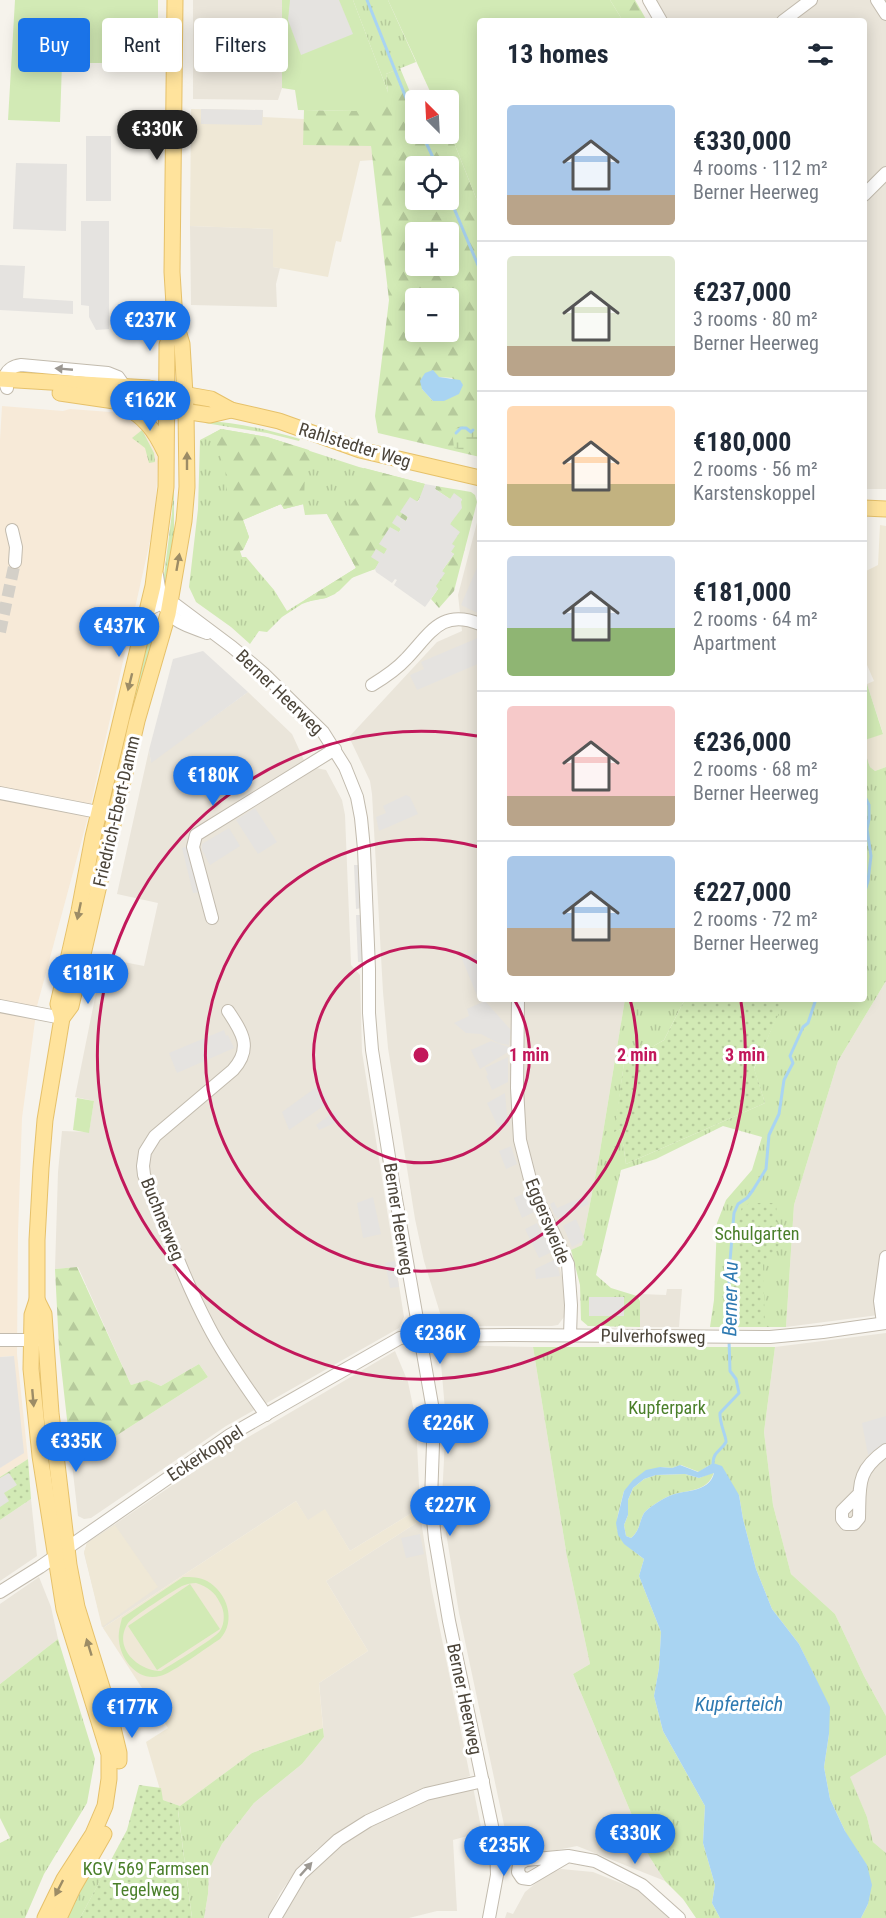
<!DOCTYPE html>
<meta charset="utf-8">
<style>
:root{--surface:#fff;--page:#f2f2f3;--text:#1f2937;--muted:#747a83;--line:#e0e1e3;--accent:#1a73e8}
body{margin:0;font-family:"Roboto Condensed",sans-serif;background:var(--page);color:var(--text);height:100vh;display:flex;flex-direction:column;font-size:22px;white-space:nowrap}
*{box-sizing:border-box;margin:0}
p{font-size:20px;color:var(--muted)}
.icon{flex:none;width:33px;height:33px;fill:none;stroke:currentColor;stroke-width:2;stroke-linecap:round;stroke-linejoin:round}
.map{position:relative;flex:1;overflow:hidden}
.side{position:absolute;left:477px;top:18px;width:390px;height:984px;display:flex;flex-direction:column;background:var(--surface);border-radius:6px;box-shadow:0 3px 15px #0003}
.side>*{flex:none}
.guide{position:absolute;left:18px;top:18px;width:369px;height:54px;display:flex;gap:12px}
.needle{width:39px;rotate:336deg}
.controls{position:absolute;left:405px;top:90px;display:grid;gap:12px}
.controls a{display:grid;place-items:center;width:54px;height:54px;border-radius:6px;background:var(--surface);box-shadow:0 3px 15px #0003;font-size:30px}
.price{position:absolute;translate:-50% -51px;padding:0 14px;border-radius:21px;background:var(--accent);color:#fff;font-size:20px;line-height:39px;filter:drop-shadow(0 2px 3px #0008)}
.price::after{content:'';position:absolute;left:50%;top:36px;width:18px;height:14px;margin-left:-9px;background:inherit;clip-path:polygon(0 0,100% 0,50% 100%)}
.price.on{background:#222;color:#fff}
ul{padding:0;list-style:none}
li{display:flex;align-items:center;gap:18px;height:150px;padding:0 30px}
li+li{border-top:2px solid var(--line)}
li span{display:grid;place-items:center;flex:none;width:168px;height:120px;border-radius:6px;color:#555}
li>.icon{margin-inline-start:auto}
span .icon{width:72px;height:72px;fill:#fffc;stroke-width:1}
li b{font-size:26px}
h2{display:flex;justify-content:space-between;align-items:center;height:72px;padding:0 30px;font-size:26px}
.chip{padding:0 21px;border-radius:6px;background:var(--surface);box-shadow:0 3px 15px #0003;font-size:21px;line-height:54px}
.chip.on{background:var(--accent);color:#fff}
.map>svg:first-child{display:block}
.residential{fill:#eae5da}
.commercial{fill:#f7ead8}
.education{fill:#efe8d6}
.grass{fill:url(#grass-tufts);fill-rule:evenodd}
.forest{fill:url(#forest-firs);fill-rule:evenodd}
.wetland{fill:url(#wetland-marsh)}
.garden{fill:url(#garden-dots)}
.pitch{fill:#d2eab5;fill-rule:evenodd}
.parking{fill:#e5e3e0}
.water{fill:#a9d4f2;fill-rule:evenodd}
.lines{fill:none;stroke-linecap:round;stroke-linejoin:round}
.stream{stroke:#a9d4f2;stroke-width:3}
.minor-tunnel{stroke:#d4d0c8;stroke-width:12;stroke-dasharray:12 6;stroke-linecap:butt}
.minor-casing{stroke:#c2bbae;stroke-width:14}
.major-casing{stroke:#e6c16a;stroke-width:17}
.minor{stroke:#fff;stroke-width:12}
.major{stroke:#ffe39c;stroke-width:15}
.oneway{fill:#9c9892}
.oneway2{fill:#9c8c66}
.ring{fill:none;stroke:#c2185b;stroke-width:3}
.labels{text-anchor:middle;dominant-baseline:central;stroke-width:6;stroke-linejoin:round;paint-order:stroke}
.street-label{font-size:18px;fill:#4b4439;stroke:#fff}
.park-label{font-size:18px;fill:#4a7f2a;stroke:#fff}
.water-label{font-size:20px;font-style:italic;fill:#2e7ab2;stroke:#fff}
.centre{fill:#c2185b;stroke:#fff;stroke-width:3}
.ring-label{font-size:18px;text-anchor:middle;font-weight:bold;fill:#c2185b;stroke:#fff;stroke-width:6;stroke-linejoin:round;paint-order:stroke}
</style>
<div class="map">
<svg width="886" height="1918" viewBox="0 0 886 1918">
<defs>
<pattern id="grass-tufts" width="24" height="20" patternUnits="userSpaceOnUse" patternTransform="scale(1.5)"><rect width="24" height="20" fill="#d2eab5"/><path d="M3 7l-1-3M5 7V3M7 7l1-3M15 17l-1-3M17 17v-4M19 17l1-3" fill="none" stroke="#b6ca9c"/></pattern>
<pattern id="forest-firs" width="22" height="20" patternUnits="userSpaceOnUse" patternTransform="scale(1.5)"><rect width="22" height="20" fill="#d2eab5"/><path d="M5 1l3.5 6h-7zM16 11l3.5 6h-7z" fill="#b6ca9c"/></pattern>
<pattern id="wetland-marsh" width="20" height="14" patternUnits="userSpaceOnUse" patternTransform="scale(1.5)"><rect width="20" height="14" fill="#d2eab5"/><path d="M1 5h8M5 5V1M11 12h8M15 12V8" fill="none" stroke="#b6ca9c"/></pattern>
<pattern id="garden-dots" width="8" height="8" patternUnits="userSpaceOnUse" patternTransform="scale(1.5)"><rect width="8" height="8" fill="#d2eab5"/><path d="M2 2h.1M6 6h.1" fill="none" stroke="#b6ca9c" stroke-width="1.8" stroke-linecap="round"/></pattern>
</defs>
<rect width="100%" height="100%" fill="#f6f3ec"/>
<!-- residential -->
<g class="residential">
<path d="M193,0H282V88L278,100L193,99Z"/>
<path d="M656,0H886V489H864V21H669Z"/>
<path d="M190,226L274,229L273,267L280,268L276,284L277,307L191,305Z"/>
<path d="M480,511V999H625L599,1157L582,1245L557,1257L564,1284V1317L558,1325L552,1326H444L424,1261L415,1219L388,1048L383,992L372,794L370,781L349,737L437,642L462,631L458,595Z"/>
<path d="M248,692L292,734L309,771L316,768L326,770L342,800L345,815L351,965L360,975L362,1052L404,1317L399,1328L226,1426L91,1518L84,1519L78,1516L72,1464L208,1377L199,1364L161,1386L147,1380L131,1385L78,1267L55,1269L58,1172L62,1131L89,1132L94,1101L75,1097L103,958L144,966L158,903L117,894L149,750L151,762Z"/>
<path d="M886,981V1314L786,1327L794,1205L838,1061Z"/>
<path d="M667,1289H682L679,1327H640V1294L666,1295Z"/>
<path d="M886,1333V1716L864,1676L835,1614L791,1574L773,1505L764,1432L775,1347Z"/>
<path d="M445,1345L533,1347L567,1557L590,1664L573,1674L649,1856L665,1881L577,1846L532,1855L524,1853L507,1839L459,1613L445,1526L442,1498L446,1421L440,1352Z"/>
<path d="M395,1351L408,1382L416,1421L420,1508L350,1551L325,1510L308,1521L296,1501L103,1628L84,1553L87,1543L211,1459Z"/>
<path d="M31,1499L37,1556L0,1581V1520Z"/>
<path d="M421,1520L431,1586L470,1776L393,1802L338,1834L317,1849L298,1868L280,1893L268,1918H204L208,1894L209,1870L222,1844L254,1803L302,1764L324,1737L319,1683L368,1651L326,1581Z"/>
<path d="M39,1577L51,1607L58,1639L0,1684V1604Z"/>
<path d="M886,1755V1853L873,1842L867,1817L849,1777Z"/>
<path d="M473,1787L482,1832L453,1840L457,1911H437L409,1918H280L305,1877L345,1840L403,1806Z"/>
<path d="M561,1869L593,1872L638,1890L658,1903L671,1918H505L507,1912L513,1914L525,1892L547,1874Z"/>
</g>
<!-- commercial -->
<path class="commercial" d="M2,406L63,411L70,409L124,413L131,416L142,430L156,451L158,461L155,519L88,817L37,1006L22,1118L18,1233L17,1354L28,1459L0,1477V1468L23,1452L13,1356L0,1357V440Z"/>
<!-- education -->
<g class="education">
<path d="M191,109L263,110V117L304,119V145H371L373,160L360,161L341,242L336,241L328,277L273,267V229L190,226Z"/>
<path d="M880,525L886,526V767L875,771L870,767L864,750L865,740L883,733L867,684L874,681L864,658V572L878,565Z"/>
<path d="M296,1501L308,1520L325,1509L350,1551L420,1508L421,1520L326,1581L368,1651L319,1683L323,1728L252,1753L180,1806L163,1800L146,1742L168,1728L103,1628Z"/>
<path d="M115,1525L158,1587L102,1627L84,1552L87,1543Z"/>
</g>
<!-- grass -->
<g class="grass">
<path d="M353,0H388L416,62L386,74L388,92Z"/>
<path d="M205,421C237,422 269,430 300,439L299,441L267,433L205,423Z"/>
<path d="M221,429L267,437L359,467L425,484L375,569L355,575L339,591L326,598L313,600L302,604L282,617L267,632L259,631L250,644L231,627L196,602L189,587L198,509L200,440ZM281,504L284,509L303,504L305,515L327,514L356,568L287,611L274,590L246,557H242L240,551L243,550L249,537L243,520Z"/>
<path d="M142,430L154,453L155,462L149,463L145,448L132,438Z"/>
<path d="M171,431L174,432V559L164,592L163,583L172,513L173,488Z"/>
<path d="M147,633L156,639L114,796L109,794Z"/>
<path d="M864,750L870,767L875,771L886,767V981L838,1061L794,1205L786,1327H710L714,1300L717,1223L726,1200L752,1170L762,1137L723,1126L656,1159L621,1170L596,1275L611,1288L637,1296L640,1301V1327L588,1326L581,1320L580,1285L571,1250L582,1245L599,1157L625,999H685L664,1040L624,1063L615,1131L621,1129L626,1164L765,1103L754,1069L784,1000L782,999H864Z"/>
<path d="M533,1347H775L764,1432L773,1505L791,1574L835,1614L864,1676L886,1716V1755L850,1777L867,1817L873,1842L886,1853V1918H861L868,1904L845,1831L830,1799L824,1767L829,1734V1707L799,1644L772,1609L756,1569L743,1519L739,1495L708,1466L699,1472L681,1465L672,1468L660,1467L624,1491C614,1530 610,1532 644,1559L639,1576L661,1632L659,1668L654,1696L663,1731L705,1806L703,1843L715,1885L712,1903L720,1918H696L683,1899L665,1881L649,1856L573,1674L590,1664L567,1557Z"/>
<path d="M714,1472C708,1494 683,1489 667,1497C661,1500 648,1508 644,1513C639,1522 640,1531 631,1538L626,1536L624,1525L628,1515V1500L633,1488L644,1479L656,1475L685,1474L699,1478Z"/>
<path d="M58,1639L95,1759L87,1803L44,1874L25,1918H0V1843L10,1838L0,1818V1684Z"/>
<path d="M323,1728L324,1737L302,1764L254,1803L222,1844L209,1870L208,1894L204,1918H192L178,1810L180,1806L252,1753Z"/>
<path d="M94,1863L106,1870L80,1918H65Z"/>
</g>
<!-- forest -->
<g class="forest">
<path d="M610,0H635L647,21H623Z"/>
<path d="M400,68L415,104L416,134H448L449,130L480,208V457L378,433L375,416L389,300L371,146L303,145L304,110L358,111L388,92L386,74ZM416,166H448V200H416ZM416,232H448V266H416ZM416,298H448V332H416ZM439,377L453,378L433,401L422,389Z"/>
<path d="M221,429L267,437L309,450L313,461L305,471L304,504L284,509L281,504L243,520L249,537L243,550L232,552L225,467L212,434Z"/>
<path d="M364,468L425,484C420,503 417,503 400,511L408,517L406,521L393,523L401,529L399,532L379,544L387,549L384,555L376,549L371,557L379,562L375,569L349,579L335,594L326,598L306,602L305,600L356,568L327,514C333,512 340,510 346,508C359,501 361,481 364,468Z"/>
<path d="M436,486L471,492L475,495L477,502L454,591L439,608L431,599L438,589L435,587L442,571L454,554L451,552L450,524L462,499H450L435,489Z"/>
<path d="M77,1267L131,1385L147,1380L161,1386L199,1364L208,1377L72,1464L59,1348L55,1269Z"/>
</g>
<!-- wetland -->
<path class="wetland" d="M472,418L480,419V453L454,448L452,431Z"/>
<!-- garden -->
<g class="garden">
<path d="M685,999L785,1000L754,1068L765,1103L626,1164L621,1129L614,1132L624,1063L664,1040Z"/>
<path d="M750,1203H776L779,1245L763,1264L765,1327H734L733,1273L737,1252L736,1228L742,1207Z"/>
<path d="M28,1459L31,1499L0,1520V1477Z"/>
<path d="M139,1785L161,1788L163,1800L180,1806L178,1811L192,1918H80L127,1830Z"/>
</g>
<!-- pitch -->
<g class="pitch">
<path d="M15,0H158V63H62L60,122L8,120Z"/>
<path d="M282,0H353L388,92L381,116L367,120L357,111L298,110L295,90L282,88Z"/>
<path d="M388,0H610L623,21H480V208L449,130L448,100H434Z"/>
<path d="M867,684L883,734L865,740L864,685Z"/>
<path d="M77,1098L94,1101L89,1133L73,1130Z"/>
<path d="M183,1577C191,1577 200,1577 207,1581C227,1592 237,1621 220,1639C207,1647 173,1673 160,1676C139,1682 121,1661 119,1641C118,1633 120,1626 122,1618ZM196,1583C208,1587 215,1592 220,1603C225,1611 225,1623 220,1631C214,1639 172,1664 161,1671C139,1671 112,1648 128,1623C132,1617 173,1591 182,1586C187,1584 191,1583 196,1583Z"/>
<path d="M190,1584L220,1629L157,1670L128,1626Z"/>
</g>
<!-- parking -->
<g class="parking">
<path d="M290,0H339L353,34L301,55L288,20Z"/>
<path d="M201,109L263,110L262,125L201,124Z"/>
<rect x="86" y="136" width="25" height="65"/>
<path d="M16,163L67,164L66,231L13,229Z"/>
<path d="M81,221H109V329L96,330L89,317V306L81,305Z"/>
<path d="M0,265L25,266L23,298L73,301V314L0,310Z"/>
<path d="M425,484L436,486L435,489L450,499L454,493L462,499L461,502L462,508L450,524L460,532L452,544L455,546L451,552L454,554L442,571L445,573L436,586L438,589L425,607L394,585L397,580L395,579L392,583L376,572L375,569L379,562L371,557L376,549L384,554L387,549L379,544L390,527L399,532L401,529L392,523L397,515L406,521L408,517L400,512L410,497L418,502Z"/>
<path d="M479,563L480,564V614L461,605Z"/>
<path d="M480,637V663L417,690L410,675L424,669L421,662Z"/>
<path d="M203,651L248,692L151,763L149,750L173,659Z"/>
<path d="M287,702L315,730L310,734L283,706Z"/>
<path d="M406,795L410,797L418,814L379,831L376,817L386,813L383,806Z"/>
<path d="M255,808L277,842L258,854L236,820Z"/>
<path d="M229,828L240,846L210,865L202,850V844Z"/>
<path d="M190,846L201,892L193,893L182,848Z"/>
<path d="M354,865H360L362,908L356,909Z"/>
<path d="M356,915H363L364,962H358Z"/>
<path d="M480,952V997L478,998L462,959Z"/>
<path d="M485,1001L511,1030L509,1045L498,1043L481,1034L466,1033L454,1023L469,1016L467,1009Z"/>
<path d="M224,1030L226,1036L228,1035L234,1048L177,1073L169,1053Z"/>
<path d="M491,1041L509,1047L508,1052L480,1069L471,1050Z"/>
<path d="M508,1057V1082L492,1090L486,1076L488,1075L485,1068Z"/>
<path d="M318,1086L329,1102L289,1130L282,1112Z"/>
<path d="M505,1093L508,1125L499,1129L487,1103Z"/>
<path d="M335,1111L339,1121L319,1130L316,1125Z"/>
<path d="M511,1146L517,1164L506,1169L499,1151Z"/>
<path d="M525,1193L534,1212L522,1218L514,1198Z"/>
<path d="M585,1196L589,1204L559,1218L555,1216L550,1204L554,1202L557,1208Z"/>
<path d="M373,1197L381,1234L363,1238L357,1203Z"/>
<path d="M576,1219L585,1240L572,1247L563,1226Z"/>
<path d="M537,1223L552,1252L539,1258L525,1229Z"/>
<path d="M556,1259L560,1276L536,1279L535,1269Z"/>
<path d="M395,1261L399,1287L390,1288L385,1263Z"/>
<rect x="589" y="1297" width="35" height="19"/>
<path d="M14,1356L24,1453L0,1468V1357Z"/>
<path d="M886,1416V1443L868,1455L862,1423Z"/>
<path d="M9,1473L17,1485L4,1493L9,1501L0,1507V1478Z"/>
<path d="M420,1534L424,1554L406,1558L401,1538Z"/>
</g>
<!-- water -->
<g class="water">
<path d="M433,370L439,377L460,380L463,385L459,394L444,401H433L422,389L420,381L425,373Z"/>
<path d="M713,1463L722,1466L739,1495L743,1519L756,1569L772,1609L799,1644L830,1707L829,1734L824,1767L830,1799L845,1831L867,1865L872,1885L868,1904L861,1918H720L712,1903L715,1885L703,1843L705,1806L663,1731L654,1696L659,1668L661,1632L639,1576L644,1559L624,1544L618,1535L616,1523L624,1491L633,1480L646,1470L660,1467L672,1468L680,1465L698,1472ZM714,1473C709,1494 682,1489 667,1497C661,1500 648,1508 644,1513C639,1522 640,1531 631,1538L626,1536L624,1525L628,1515V1500L633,1488L644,1479L656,1475L685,1474L699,1478Z"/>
</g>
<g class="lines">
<!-- stream -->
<g class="stream">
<path d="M367,0L416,123"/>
<path d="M422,134L437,166"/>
<path d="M448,194L480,270"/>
<path d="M456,433L461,428H466L471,432L473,430"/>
<path d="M864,795L869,805V819L867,829L871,856L868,881L864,894"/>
<path d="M729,1333V1273L734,1213L738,1204L747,1198L753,1190L766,1169L769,1135L779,1114L784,1080L793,1063L790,1056L803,1027L808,1023L816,999"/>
<path d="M713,1463C713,1452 721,1451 726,1442C727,1439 719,1422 720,1413L739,1393L736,1379L730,1371L729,1340"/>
</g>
<!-- minor-tunnel -->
<path class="minor-tunnel" d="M0,632L15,562"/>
<!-- minor casing -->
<g class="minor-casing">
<g id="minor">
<path d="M649,0L661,21"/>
<path d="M877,0L886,14"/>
<path d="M783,21L811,0"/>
<path d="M864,195L886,173"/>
<path d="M7,388L4,379C6,371 12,366 21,365L108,373L118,377L125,387"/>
<path d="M12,530L16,547L15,562"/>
<path d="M157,575C163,617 169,619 207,633"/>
<path d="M149,609L162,603L176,605L232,647L263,673L323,732L345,767L357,797L361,818L364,849L369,969V1013L372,1050L393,1182L434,1416L431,1500L435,1539L449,1621L496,1845L497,1875L489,1918"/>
<path d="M372,685C385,677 396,670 406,659C430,634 441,608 480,624"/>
<path d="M0,793L108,814"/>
<path d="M212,918L193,847L196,835L335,749"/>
<path d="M518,999L517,1088L520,1140L532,1187L568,1264L571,1305L570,1335"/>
<path d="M0,1006L62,1018"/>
<path d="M228,1011C242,1032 253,1048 233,1070L155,1136L145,1152L143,1166L144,1175C165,1225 183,1278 209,1327C225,1358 246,1386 266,1415"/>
<path d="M883,1323L880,1301L886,1257"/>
<path d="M0,1340H38"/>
<path d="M858,1495L842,1511V1519L846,1524H854L859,1518C860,1485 856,1471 886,1450"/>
<path d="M0,1592L40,1567L230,1435L400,1338L420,1336L513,1335L770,1337L823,1332L886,1323"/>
<path d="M568,1856L529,1879L522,1878L518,1872L519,1864L526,1860L568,1856L595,1861L642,1885L679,1918"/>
<path d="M275,1918L301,1874L338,1840L368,1821L426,1794L483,1781"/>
</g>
</g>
<!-- major casing -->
<g class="major-casing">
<g id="major">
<path d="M0,379L149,388L211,399L231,410L279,421L360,450L480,478"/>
<path d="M60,393L210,415L231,410"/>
<path d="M122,406C144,415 155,431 165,452"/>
<path d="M864,508L886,509"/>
<path d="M62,1018L71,1006L137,721L168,614L184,521L187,487L186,411L182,344L175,321L172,272L175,0"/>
<path d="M37,1300L44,1314L51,1413L69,1565L77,1607L108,1707L119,1753V1761"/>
<path d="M45,1918L64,1879L93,1834L105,1806L109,1779V1754L64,1609L40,1456L31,1369L32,1315L37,1300V1240L41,1168L45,1120L62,1018L58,1004L79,911L93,837L153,586L166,487L167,345L175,321"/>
<path d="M59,1918L73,1888L104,1834"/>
</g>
</g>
<!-- minor -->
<use href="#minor" class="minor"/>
<!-- major -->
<use href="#major" class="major"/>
</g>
<!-- one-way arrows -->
<defs><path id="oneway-solid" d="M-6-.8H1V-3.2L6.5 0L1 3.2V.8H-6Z" transform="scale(1.5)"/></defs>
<g class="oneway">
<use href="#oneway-solid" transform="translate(64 369) rotate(-175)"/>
<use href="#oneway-solid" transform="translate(306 1869) rotate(-48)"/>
</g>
<g class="oneway2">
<use href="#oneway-solid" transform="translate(187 461) rotate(-90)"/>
<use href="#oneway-solid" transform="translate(178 562) rotate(-80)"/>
<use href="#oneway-solid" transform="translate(130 682) rotate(104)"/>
<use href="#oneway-solid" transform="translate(79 911) rotate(102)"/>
<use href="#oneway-solid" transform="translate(33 1398) rotate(85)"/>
<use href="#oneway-solid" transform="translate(89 1647) rotate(-107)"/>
<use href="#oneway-solid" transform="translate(59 1888) rotate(117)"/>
</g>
<!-- distance rings -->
<g class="ring">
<path d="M514 999A108 108 0 1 1 480 964"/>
<path d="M630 999A216 216 0 1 1 479 847"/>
<path d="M741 1002A324 324 0 1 1 477 736"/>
</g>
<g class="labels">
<!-- street labels -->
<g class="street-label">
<text transform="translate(355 445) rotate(17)">Rahlstedter Weg</text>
<text transform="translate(280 692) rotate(44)">Berner Heerweg</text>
<text transform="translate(116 811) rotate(-77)">Friedrich-Ebert-Damm</text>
<text transform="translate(163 1219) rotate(68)">Buchnerweg</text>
<text transform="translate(399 1219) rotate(81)">Berner Heerweg</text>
<text transform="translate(548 1221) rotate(68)">Eggersweide</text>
<text transform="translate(653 1336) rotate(1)">Pulverhofsweg</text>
<text transform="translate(205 1453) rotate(-33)">Eckerkoppel</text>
<text transform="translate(465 1699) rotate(78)">Berner Heerweg</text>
</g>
<!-- park labels -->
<g class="park-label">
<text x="757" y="1233">Schulgarten</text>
<text x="667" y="1407">Kupferpark</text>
<text x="146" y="1868">KGV 569 Farmsen<tspan x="146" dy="21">Tegelweg</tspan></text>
</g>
<!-- water labels -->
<g class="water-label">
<text transform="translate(730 1299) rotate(-89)">Berner Au</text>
<text x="739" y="1704">Kupferteich</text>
</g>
</g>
<circle cx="421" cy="1055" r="9" class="centre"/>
<g class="ring-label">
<text x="529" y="1061">1 min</text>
<text x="637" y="1061">2 min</text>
<text x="745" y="1061">3 min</text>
</g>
</svg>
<div class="controls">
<a><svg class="needle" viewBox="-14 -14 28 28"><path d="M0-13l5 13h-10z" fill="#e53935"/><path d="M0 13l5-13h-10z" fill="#747a83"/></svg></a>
<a><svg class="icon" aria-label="locate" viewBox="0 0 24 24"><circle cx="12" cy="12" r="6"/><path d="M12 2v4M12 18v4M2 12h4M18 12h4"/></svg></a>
<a>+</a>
<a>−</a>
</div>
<b class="price on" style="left:157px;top:161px">€330K</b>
<b class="price" style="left:150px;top:352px">€237K</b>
<b class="price" style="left:150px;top:432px">€162K</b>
<b class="price" style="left:119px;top:658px">€437K</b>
<b class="price" style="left:213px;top:807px">€180K</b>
<b class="price" style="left:88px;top:1005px">€181K</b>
<b class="price" style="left:440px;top:1365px">€236K</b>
<b class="price" style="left:448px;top:1455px">€226K</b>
<b class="price" style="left:76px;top:1473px">€335K</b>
<b class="price" style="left:450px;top:1537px">€227K</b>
<b class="price" style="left:132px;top:1739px">€177K</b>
<b class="price" style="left:635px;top:1865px">€330K</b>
<b class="price" style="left:504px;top:1877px">€235K</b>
<div class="guide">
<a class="chip on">Buy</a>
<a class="chip">Rent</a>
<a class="chip">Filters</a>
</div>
<section class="side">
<h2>13 homes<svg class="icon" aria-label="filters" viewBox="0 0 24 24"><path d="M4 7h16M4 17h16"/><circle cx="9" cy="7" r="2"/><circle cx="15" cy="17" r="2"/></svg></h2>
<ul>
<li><span style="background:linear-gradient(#a9c7e8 75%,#b9a48a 0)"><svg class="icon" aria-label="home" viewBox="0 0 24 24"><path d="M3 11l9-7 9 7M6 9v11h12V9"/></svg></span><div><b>€330,000</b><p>4 rooms · 112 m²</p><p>Berner Heerweg</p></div></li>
<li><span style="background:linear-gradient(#dfe7d0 75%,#b9a48a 0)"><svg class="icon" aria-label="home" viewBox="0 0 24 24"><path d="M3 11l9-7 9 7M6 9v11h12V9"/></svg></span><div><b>€237,000</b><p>3 rooms · 80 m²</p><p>Berner Heerweg</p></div></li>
<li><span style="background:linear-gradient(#ffd9b3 65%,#c2b280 0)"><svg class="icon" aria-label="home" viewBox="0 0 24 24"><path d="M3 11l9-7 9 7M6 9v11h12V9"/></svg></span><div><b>€180,000</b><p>2 rooms · 56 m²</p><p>Karstenskoppel</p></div></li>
<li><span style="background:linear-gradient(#c9d6e8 60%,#8fb573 0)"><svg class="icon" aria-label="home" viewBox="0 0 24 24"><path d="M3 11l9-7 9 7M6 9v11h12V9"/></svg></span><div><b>€181,000</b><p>2 rooms · 64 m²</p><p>Apartment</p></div></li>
<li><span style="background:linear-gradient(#f6c9c9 75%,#b9a48a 0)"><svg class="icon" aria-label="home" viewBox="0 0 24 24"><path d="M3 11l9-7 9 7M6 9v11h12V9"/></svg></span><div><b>€236,000</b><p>2 rooms · 68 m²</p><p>Berner Heerweg</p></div></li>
<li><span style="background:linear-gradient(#a9c7e8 60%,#b9a48a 0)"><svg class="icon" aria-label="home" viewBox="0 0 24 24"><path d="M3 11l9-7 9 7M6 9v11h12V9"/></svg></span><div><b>€227,000</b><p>2 rooms · 72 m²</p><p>Berner Heerweg</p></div></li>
</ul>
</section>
</div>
